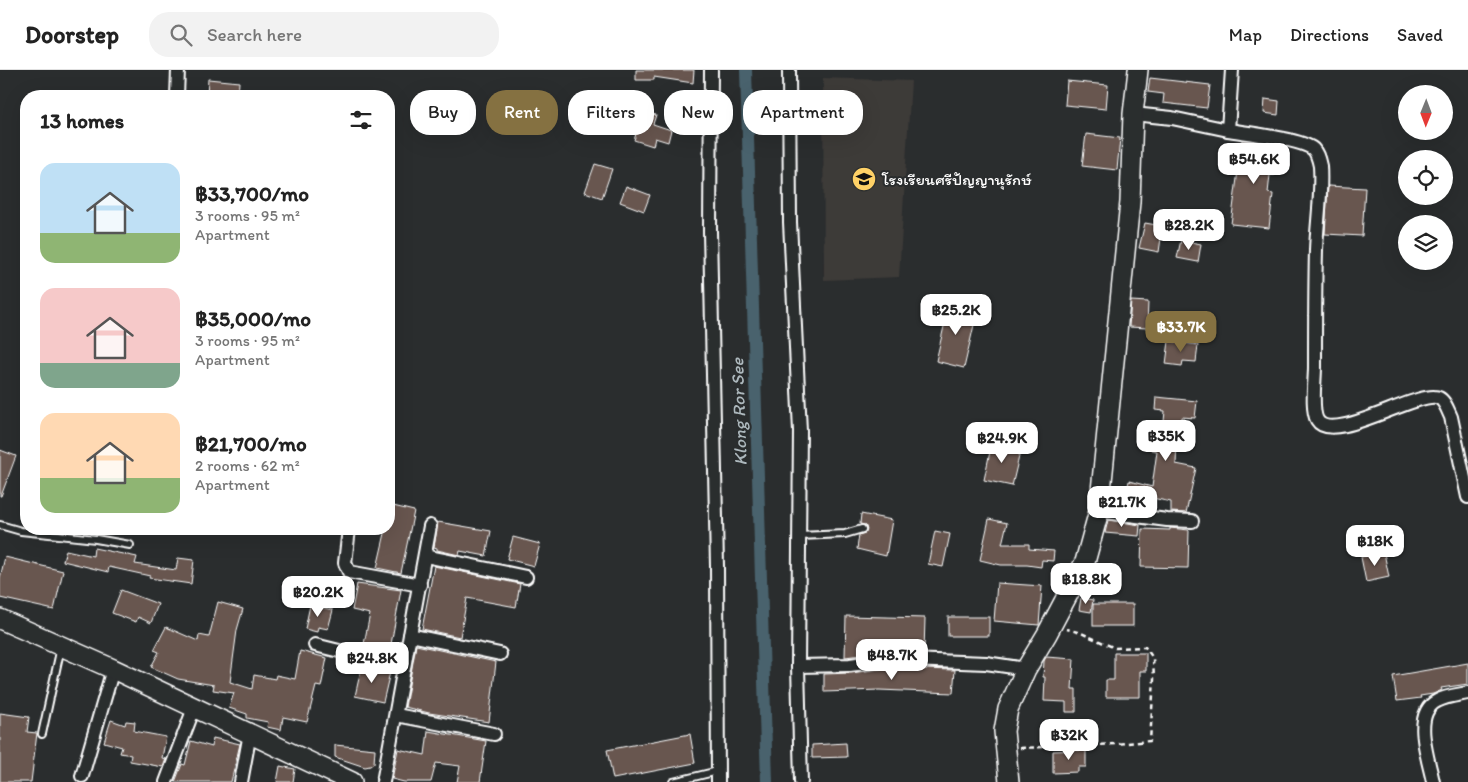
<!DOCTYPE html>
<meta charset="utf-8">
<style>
:root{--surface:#fff;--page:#f2f2f2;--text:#222;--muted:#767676;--line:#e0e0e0;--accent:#857141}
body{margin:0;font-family:Itim,"Playpen Sans Thai",sans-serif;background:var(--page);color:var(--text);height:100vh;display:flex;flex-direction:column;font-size:19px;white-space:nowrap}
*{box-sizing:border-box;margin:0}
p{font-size:16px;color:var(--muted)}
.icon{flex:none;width:28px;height:28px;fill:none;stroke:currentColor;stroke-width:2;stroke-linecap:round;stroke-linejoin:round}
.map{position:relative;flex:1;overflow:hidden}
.sheet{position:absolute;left:20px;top:20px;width:375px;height:445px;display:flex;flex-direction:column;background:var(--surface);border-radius:20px;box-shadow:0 5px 20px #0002}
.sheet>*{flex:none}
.banner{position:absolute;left:410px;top:20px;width:475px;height:45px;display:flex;gap:10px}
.needle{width:32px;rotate:181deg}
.buttons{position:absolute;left:1398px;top:15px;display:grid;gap:10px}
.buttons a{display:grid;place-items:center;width:55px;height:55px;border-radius:50%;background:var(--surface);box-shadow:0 5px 20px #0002;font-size:25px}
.price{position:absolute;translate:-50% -42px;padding:0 11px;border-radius:10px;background:#fff;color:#222;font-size:16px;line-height:32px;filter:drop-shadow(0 1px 2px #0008)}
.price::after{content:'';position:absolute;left:50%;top:30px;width:15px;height:11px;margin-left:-8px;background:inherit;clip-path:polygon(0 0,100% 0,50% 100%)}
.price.current{background:var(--accent);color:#fff}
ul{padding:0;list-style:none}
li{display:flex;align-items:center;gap:15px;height:125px;padding:0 20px}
li span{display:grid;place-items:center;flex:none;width:140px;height:100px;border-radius:15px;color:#555}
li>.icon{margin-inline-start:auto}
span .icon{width:60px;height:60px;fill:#fffc;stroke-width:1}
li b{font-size:21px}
h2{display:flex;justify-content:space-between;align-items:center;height:60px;padding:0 20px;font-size:21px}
.tag{padding:0 18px;border-radius:20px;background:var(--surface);box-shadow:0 5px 20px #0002;font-size:18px;line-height:45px}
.tag.current{background:var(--accent);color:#fff}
header{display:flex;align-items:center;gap:30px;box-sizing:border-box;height:70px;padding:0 25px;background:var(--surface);border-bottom:1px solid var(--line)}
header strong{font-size:24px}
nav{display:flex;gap:28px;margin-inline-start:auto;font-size:18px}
.search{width:350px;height:45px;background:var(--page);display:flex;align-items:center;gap:12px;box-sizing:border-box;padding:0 18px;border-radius:20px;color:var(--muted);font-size:19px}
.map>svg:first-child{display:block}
.built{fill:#3d3a38}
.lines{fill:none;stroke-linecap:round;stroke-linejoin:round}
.canal{stroke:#48626d;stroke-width:12}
.building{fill:#685750;stroke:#fff}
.lane-casing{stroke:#fff;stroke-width:10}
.street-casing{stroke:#fff;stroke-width:16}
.secondary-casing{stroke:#fff;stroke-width:22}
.path{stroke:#fff;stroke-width:2.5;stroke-dasharray:5 4;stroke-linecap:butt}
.lane{stroke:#2a2d2e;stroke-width:6}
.street{stroke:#2a2d2e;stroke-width:12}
.secondary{stroke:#2a2d2e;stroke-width:19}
.labels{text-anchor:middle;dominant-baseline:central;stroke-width:4;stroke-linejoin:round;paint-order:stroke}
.poi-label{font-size:16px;fill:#fff;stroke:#2a2d2e;text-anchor:start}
.water-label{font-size:18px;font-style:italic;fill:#adb8bd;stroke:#2a2d2e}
</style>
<header>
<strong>Doorstep</strong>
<div class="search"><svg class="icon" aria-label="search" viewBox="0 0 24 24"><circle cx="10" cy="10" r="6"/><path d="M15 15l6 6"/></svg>Search here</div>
<nav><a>Map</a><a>Directions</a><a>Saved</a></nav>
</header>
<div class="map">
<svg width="1468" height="712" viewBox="0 0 1468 712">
<rect width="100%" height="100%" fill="#2a2d2e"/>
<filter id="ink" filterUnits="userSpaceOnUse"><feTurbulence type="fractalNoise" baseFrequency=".02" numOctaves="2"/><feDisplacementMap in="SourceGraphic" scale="10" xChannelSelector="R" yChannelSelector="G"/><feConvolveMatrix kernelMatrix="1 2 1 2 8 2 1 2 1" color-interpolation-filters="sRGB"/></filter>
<g filter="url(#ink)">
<!-- built -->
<path class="built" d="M823,8L911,11L899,207L824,210Z"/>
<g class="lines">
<!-- canal -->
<path class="canal" d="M746,0L767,712"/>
</g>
<!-- building -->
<g class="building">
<path d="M636,0H694L693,13L654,7V10H636Z"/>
<path d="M1150,8L1210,15L1207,38L1163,33L1164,24L1148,22Z"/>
<path d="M208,9L239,12L238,26H207Z"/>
<path d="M1067,11L1108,15L1106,39L1065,35Z"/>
<path d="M604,29L626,36L627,32L649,37L648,43L656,45L653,54L671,60L668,72L655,68L653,76L634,70L636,64L628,62L633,47L601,39Z"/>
<path d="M1265,29L1279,31L1278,45L1264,43Z"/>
<path d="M1086,64L1120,68L1117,100L1082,96Z"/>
<path d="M1242,70L1278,76L1275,105H1270L1268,123L1273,124L1269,158L1231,154Z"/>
<path d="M595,94L612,99L602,128L585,122Z"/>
<path d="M626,116L650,125L644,141L620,132Z"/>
<path d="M1328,116L1365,118L1362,166L1325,164Z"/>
<path d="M1145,153L1168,157L1166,169L1161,168L1159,182L1139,178Z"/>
<path d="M1181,170L1201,174L1198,192L1177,188Z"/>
<path d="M1131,231L1148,232L1147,258L1129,257Z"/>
<path d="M949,235L977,242L964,298L936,291Z"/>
<path d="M1169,271L1198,275L1196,292L1183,291L1182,296L1166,294Z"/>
<path d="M1156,327L1197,331L1195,348L1182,347L1181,371H1177L1176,394L1196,398L1186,443L1171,442V432L1143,426L1142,438L1111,434L1112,422L1126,424L1129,411L1152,417L1157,381L1151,380V362H1163L1165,341L1155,340Z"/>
<path d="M992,372L1021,378L1012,416L984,410Z"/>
<path d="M0,380L16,386L1,426H0Z"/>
<path d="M389,435L414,441L401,503L377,498L386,459H389Z"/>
<path d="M861,444L892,450L886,486L857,479L859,465L865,463L867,460L865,455L860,454Z"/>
<path d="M989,449L1007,453L1002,474H1029V479L1054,481L1053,491L1042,490L1041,497L1027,495H1001L980,490Z"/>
<path d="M1108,450L1140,455L1139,466L1105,463Z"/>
<path d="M438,452L491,461L486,486L460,481L459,485L437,480V478L434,477Z"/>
<path d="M1170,458L1189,460L1188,498L1141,497L1142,459L1170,460Z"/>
<path d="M935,461L950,464L943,497L928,494Z"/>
<path d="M513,467L540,474L534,496L507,489Z"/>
<path d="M94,478L137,487L135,494L176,500L178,488L194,490L191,514L149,508L150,506L109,497L108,502L63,491L66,480L93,486Z"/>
<path d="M1384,483L1389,507L1366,512L1361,487Z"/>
<path d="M5,487L63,501L54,540L0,528V508Z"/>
<path d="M434,496L520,514L516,537L467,528L460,567L422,559Z"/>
<path d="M997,513L1042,516L1039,555L994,551Z"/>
<path d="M357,514L401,520L389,585L363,579L370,544L352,540Z"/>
<path d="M121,520L158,534L151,553L138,547L136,552L112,543Z"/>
<path d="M1081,528L1093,530L1091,542L1079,540Z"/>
<path d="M218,532L243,539L237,560L230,612L252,619L254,605L275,609L276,605L295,609L300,581L327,588L321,617L316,616L307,652L283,647L281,660L267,657L268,652L247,648V644L229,638L234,623L213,620L214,615L178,609L151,597L159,582L154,580L166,557L198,571L199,565L209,567Z"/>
<rect x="1093" y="534" width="40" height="22"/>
<path d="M310,535L333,540L328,559L318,557L317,562L305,559Z"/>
<path d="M846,546L925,548L924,582H886L845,587Z"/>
<rect x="948" y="547" width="41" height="19"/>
<path d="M416,575L496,592L489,652L429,643L405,637Z"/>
<path d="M1114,583H1146V601H1140V627H1106V610H1114Z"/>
<path d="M1046,587L1074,589L1072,619H1076V642H1066V632L1044,631L1045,607H1043L1044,591Z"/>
<path d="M1468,593V614L1441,618L1442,620L1433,624L1420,626L1421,628L1397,631L1393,606Z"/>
<path d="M362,595L390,602L383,632L355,626Z"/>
<path d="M887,598L955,600L953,623L879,620L824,622V604L851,603Z"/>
<path d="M0,643L29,647L27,662L37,663L31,712H0Z"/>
<path d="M111,650L125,655L126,651L135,652L134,661L166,667L162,688L166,689L163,697L130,691L131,685L120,683L122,677L104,672Z"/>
<path d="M428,661L486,671L480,712H457L460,696L436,693L431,712H404L392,709L398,679L425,685Z"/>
<path d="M690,664L695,693L613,709L607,680Z"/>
<path d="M213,668L240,674L231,712H175L182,694L185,695L191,671L212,677Z"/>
<path d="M846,673L847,687L812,688V675Z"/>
<path d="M335,675L375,679L374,693L370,696L365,697L335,687Z"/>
<path d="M1086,680V697H1078V702L1053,703V681Z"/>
<path d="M280,696L295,699L293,712H277Z"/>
</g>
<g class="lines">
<!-- lane casing -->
<g class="lane-casing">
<g id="lane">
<path d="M0,455L21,461L96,469L130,475"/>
<path d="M799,466L845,464L862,459"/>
<path d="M42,664L61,577"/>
<path d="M673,712L718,701"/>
</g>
</g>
<!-- street casing -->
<g class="street-casing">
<g id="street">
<path d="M711,0L710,161L717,496L718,712"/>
<path d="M789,0L790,152L800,361L798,596L801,712"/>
<path d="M177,26L178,0"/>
<path d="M1133,44L1172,48L1228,60L1232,0"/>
<path d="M1228,60C1246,63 1301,69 1313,79C1317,83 1319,91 1320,96C1322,124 1317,152 1316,180C1315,219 1315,258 1315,297C1315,310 1311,339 1317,350C1332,376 1421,318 1439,328C1445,331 1448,341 1451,347L1468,427"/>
<path d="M1099,441L1167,450L1192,451"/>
<path d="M349,459L345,493L349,502L420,515"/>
<path d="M425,486L526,507"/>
<path d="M410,565L500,584"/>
<path d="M315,575L404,597"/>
<path d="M798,596L850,595L886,590H910L986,593L1026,599"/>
<path d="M396,645L494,664"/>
<path d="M82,706L113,599"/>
<path d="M166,712L194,638"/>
<path d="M241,712L250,663"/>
<path d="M383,712L430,456"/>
<path d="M1433,712C1429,690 1411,644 1437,631C1446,626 1458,625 1468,623"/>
</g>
</g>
<!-- secondary casing -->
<g class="secondary-casing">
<g id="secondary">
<path d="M0,549L113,599L352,712"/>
<path d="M1009,712L1004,661L1008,639L1026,599L1047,564L1085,492L1099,441L1130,132L1133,44L1138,0"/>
</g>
</g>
<!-- path -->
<path class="path" d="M1020,678L1116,674L1150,671L1154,609L1153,588L1145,577L1115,578L1081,563L1067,559"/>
<!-- lane -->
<use href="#lane" class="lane"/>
<!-- street -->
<use href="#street" class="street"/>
<!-- secondary -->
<use href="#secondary" class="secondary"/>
</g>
</g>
<!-- icons -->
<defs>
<g id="school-disc" transform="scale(1.25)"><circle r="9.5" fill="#ffd166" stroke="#2a2d2e"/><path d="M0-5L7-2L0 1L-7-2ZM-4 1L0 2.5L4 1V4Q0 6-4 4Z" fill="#111"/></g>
</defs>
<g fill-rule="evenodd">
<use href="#school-disc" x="864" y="109"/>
</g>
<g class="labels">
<!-- poi labels -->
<g class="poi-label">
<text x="882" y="109">โรงเรียนศรีปัญญานุรักษ์</text>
</g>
<!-- water labels -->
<g class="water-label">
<text transform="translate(739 342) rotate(-92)">Klong Ror See</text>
</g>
</g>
</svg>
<div class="buttons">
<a><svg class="needle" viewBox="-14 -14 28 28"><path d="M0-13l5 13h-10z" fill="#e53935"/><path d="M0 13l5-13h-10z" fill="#767676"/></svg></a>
<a><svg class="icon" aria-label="locate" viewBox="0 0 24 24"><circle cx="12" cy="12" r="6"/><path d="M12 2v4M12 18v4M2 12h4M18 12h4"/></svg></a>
<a><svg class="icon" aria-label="layers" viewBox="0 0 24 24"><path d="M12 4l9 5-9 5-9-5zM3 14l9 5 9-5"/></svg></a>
</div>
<b class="price" style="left:1254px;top:115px">฿54.6K</b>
<b class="price" style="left:1189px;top:181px">฿28.2K</b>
<b class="price" style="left:956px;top:266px">฿25.2K</b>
<b class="price current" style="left:1181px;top:283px">฿33.7K</b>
<b class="price" style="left:1166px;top:392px">฿35K</b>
<b class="price" style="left:1002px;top:394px">฿24.9K</b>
<b class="price" style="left:1122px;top:458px">฿21.7K</b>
<b class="price" style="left:1375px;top:497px">฿18K</b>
<b class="price" style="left:1086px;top:535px">฿18.8K</b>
<b class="price" style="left:318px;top:548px">฿20.2K</b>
<b class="price" style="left:892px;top:611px">฿48.7K</b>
<b class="price" style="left:372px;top:614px">฿24.8K</b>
<b class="price" style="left:1069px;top:691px">฿32K</b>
<div class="banner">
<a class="tag">Buy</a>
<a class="tag current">Rent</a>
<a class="tag">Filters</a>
<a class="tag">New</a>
<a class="tag">Apartment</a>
</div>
<section class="sheet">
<h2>13 homes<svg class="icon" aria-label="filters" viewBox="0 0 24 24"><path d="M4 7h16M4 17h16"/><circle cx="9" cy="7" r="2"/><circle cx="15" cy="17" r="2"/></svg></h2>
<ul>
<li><span style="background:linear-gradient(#bfe0f5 70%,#8fb573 0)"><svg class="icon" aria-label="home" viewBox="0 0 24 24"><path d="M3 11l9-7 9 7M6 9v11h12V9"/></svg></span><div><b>฿33,700/mo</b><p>3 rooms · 95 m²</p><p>Apartment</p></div></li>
<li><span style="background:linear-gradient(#f6c9c9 75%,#7fa58c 0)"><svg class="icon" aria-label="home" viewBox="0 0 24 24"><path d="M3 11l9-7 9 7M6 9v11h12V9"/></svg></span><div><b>฿35,000/mo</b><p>3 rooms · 95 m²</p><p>Apartment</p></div></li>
<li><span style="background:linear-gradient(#ffd9b3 65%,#8fb573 0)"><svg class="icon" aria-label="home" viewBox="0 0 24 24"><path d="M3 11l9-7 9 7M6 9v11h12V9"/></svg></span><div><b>฿21,700/mo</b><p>2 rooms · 62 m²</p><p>Apartment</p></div></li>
</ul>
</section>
</div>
